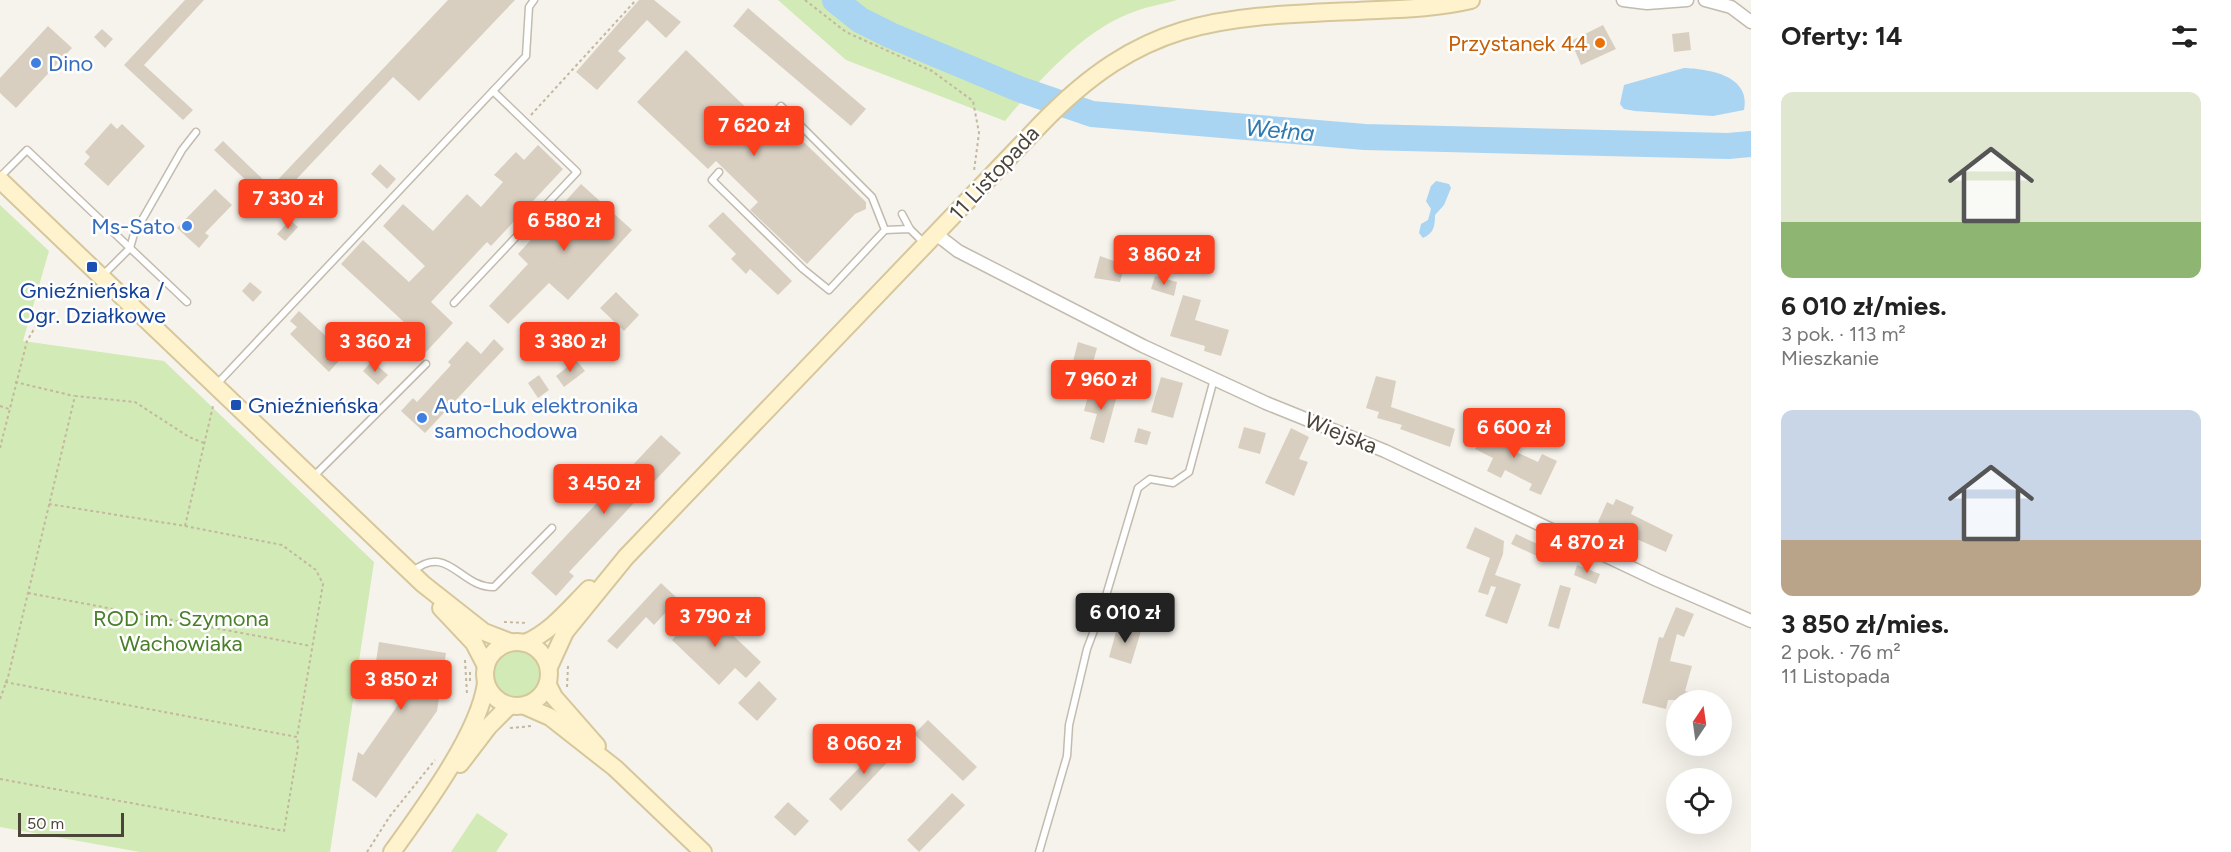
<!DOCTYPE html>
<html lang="pl">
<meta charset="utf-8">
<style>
:root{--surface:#fff;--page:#f2f2f2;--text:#222;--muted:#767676;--accent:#fc3f1d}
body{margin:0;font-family:Figtree,sans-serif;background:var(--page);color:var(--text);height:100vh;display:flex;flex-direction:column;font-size:22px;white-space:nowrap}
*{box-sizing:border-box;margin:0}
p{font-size:20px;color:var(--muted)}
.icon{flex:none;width:33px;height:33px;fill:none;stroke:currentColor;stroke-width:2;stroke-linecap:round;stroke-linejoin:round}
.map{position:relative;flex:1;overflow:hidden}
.sheet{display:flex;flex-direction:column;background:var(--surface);width:480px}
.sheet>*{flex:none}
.needle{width:39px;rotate:13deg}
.fabs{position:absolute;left:1666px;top:690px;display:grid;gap:12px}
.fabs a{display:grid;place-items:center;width:66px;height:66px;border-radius:50%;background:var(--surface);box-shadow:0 6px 24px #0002;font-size:30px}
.scale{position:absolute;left:18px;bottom:15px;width:106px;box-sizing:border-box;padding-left:6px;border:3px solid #4b4439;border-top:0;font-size:16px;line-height:21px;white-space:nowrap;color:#4b4439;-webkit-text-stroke:4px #fff;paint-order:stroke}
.price{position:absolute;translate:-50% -51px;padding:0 14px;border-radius:6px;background:var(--accent);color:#fff;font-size:20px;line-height:39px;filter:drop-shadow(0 2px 3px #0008)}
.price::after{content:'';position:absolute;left:50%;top:36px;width:18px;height:14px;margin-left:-9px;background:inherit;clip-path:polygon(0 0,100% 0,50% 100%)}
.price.current{background:#222;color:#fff}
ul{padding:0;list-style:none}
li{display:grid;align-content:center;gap:12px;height:318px;padding:0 30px}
li span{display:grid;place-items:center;height:186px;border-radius:12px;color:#555}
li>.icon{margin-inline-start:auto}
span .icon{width:108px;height:108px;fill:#fffc;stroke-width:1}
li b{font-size:26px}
h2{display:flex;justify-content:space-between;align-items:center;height:72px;padding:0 30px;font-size:26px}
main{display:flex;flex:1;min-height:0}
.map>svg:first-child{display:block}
.green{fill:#d2eab5}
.water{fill:#a9d4f2}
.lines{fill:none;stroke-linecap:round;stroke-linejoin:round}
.river{stroke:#a9d4f2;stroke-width:26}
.building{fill:#d8cfc1}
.lane-casing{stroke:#c2bbae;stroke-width:9}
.street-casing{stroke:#c2bbae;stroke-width:15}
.secondary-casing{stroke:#d6c79b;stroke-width:20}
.path{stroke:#c4b79f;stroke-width:2;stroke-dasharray:3 3;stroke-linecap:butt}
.lane{stroke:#fff;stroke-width:6}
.street{stroke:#fff;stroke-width:12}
.secondary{stroke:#fff3cd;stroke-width:16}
.food-dot{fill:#e8710a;stroke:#fff;stroke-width:2}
.shop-dot{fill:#3f7fe0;stroke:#fff;stroke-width:2}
.transit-dot{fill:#1a4fb4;stroke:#fff;stroke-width:2}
.labels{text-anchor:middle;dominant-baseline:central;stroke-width:5;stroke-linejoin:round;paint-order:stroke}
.food-label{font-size:22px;fill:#c56008;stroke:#fff;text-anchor:end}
.shop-label{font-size:22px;fill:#366cbe;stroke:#fff;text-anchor:start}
.street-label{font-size:22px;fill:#4b4439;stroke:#fff}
.transit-label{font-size:22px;fill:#164399;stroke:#fff}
.park-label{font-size:22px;fill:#4a7f2a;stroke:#fff}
.water-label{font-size:24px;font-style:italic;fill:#2e7ab2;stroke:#fff}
</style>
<main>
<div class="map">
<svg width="1751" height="852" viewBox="0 0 1751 852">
<rect width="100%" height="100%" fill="#f6f3ec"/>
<!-- green -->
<g class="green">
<path d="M778,0H1177C1163,4 1149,6 1136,11C1085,28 1038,81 1005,121L846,60Z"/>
<path d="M0,205L49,251L23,341L164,361L374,562L330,852H140L0,827Z"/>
<circle cx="517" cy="675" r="24"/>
<path d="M477,813L508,834L496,852H451Z"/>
</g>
<!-- water -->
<g class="water">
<path d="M1684,68C1706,69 1751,74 1744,110L1713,116L1635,111L1624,109L1620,104L1624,85Z"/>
<path d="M1436,181L1449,184L1451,188L1444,205L1435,215C1435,226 1434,233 1423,238L1419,233L1421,224L1428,220L1431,209L1426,201L1431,186Z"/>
</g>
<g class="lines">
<!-- river -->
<path class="river" d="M835,0L860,20L890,35L1019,89L1092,114L1365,137L1728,146L1751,144"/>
</g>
<!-- building -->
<g class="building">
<path d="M185,0H204L144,65L193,110L183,120L124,65Z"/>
<path d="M448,0H515L419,101L393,77L272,205L214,150L223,141L271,187Z"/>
<path d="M639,0H654L681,22L666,38L647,20L618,51L626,58L597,90L576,72Z"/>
<path d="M748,8L866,109L851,126L733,26Z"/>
<path d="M1603,25L1616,49L1581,65L1571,41Z"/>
<path d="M48,26L72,48L16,108L0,93V78Z"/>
<path d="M102,29L113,39L105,48L94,37Z"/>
<path d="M1689,32L1691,50L1674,52L1672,34Z"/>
<path d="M686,50L760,121L762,127L767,128L775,134L786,125L866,202V209L855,214L807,264L750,210L758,202L716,161L708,169L637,102Z"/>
<path d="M111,123L117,129L122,124L145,146L108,186L84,164L90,157L85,152Z"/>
<path d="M538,145L563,169L491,246L487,242L431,302L453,323L425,353L399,329L405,323L341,264L363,240L409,282L425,266L383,226L403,204L433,231L467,194L481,207L503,182L494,175L516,152L524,160Z"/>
<path d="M380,164L396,179L387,189L371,174Z"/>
<path d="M581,184L632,230L568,300L549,283L508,324L489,306L528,264L518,254Z"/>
<path d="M215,189L232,205L205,233L209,236L199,248L177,228Z"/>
<path d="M723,212L792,281L778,295L750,269L746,274L731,259L736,254L708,226Z"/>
<path d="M290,220L298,227L285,241L277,234Z"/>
<path d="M1100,256L1125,265L1120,282L1094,278Z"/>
<path d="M1155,276L1177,282L1174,296L1151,289Z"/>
<path d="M250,282L262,292L253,302L242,291Z"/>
<path d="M616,292L639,315L624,331L600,308Z"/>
<path d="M1183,295L1201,300L1195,320L1229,330L1221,356L1204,351L1205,346L1170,336Z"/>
<path d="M299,311L345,354L329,372L290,334L297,327L290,321Z"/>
<path d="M494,339L504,349L425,433L401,411L413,398L417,402L451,365L448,362L467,341L481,354Z"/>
<path d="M1078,342L1097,348L1091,370L1072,365Z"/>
<path d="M576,360L585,371L564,387L556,376Z"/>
<path d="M372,361L388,375L378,385L363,371Z"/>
<path d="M539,375L549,390L538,398L528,383Z"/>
<path d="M1376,376L1396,381L1391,407L1455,429L1450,447L1400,429L1402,425L1377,418L1379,412L1366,408Z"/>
<path d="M1161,377L1183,383L1173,418L1151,412Z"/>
<path d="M1091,385L1118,392L1104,443L1090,439L1097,414L1084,411Z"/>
<path d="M1495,425L1514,436L1516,441L1512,450L1538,462L1542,454L1557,461L1541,495L1529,490L1532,484L1505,470L1501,478L1487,471L1493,458L1475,449L1485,426L1493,430Z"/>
<path d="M1244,427L1266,433L1260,454L1238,448Z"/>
<path d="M1138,428L1151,432L1147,445L1134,442Z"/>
<path d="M1291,428L1309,437L1299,459L1308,462L1294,496L1265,483Z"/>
<path d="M661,435L681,453L569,572L574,576L556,596L531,573Z"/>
<path d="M1616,499L1634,507L1631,514L1673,535L1666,552L1598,522L1607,502L1613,505Z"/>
<path d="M1475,527L1504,541L1503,554L1495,575L1521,584L1507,624L1485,616L1496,587L1491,586L1488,595L1478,592L1490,558L1466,548Z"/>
<path d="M1516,534L1544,547L1539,557L1511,544Z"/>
<path d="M1577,565L1600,574L1596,584L1574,575Z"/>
<path d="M661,583L678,599L654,625L646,617L617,649L607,641Z"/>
<path d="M1560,585L1571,588L1559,629L1548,626Z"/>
<path d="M703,607L761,662L746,678L735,668L719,685L672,640Z"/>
<path d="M1676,607L1694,614L1684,637L1677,634L1670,661L1692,666L1685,691L1708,697V700H1668L1666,709L1642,703L1659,637L1663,638Z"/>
<path d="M1118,625L1141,631L1131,664L1109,657Z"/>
<path d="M379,642L446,653L437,711L376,798L352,780L358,752L363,755L398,705L401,686L373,681Z"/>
<path d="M759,681L777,699L757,721L738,703Z"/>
<path d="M928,720L977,767L963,781L914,734Z"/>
<path d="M887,739L899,750L841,811L829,799Z"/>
<path d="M952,793L965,805L919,852L907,840Z"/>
<path d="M788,802L809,821L795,836L774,817Z"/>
</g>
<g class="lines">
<!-- lane casing -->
<g class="lane-casing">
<g id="lane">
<path d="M719,172L712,180L803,269L829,290L885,230L872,197L781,106L765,123"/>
<path d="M0,177L27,150L130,248L102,276"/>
<path d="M902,214L910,229"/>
<path d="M885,230L910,229L925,244"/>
<path d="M187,302L130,248L134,234L182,150L196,132"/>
<path d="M454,303L577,172L493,91"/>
<path d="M216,385L526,56L529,7L534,0"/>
<path d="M314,476L426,364"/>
<path d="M412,572C448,542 460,588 494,587L552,528"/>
<path d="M1039,852L1067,756L1069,725L1087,649L1102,609L1138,488L1150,479L1173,483L1189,472L1214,379"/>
</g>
</g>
<!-- street casing -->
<g class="street-casing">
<g id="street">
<path d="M1623,0L1647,3L1687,0"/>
<path d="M1705,0L1731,7L1751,22"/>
<path d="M936,234L958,251L1143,346L1266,403L1385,451L1657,580L1751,621"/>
</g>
</g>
<!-- secondary casing -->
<g class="secondary-casing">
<g id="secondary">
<path d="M0,180L423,584L484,632L510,642"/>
<path d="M441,608L474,643L486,666"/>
<circle cx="517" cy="674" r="32"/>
<path d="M525,643C551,632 569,609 589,589"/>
<path d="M549,667L565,632L626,557L1041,124C1144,18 1217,17 1357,11C1395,9 1433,9 1471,0"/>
<path d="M548,685L554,697L597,746"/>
<path d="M525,706L550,717L615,768L703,852"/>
<path d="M460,764L489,726L509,706"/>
<path d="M392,852C423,809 479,734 486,683"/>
</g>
</g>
<!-- path -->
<g class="path">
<path d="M805,0L846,32L932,71L973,101L979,133L974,171"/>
<path d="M531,115L636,0"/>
<path d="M15,382L74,396"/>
<path d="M0,406L9,409"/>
<path d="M0,448L27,341L46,309"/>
<path d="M185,526L213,406"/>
<path d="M28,593L311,646"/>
<path d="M504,622L528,623"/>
<path d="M465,660L467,694"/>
<path d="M470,681V669"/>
<path d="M5,682L297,737L323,584L316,570L282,545L185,526L49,504"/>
<path d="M567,687L568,666"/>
<path d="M0,699L8,677L75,396L135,402L189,437L204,443"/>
<path d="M510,728L532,726"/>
<path d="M0,779L284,831L298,747L297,737"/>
<path d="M367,852L390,816L435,760"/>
</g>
<!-- lane -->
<use href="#lane" class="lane"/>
<!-- street -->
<use href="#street" class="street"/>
<!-- secondary -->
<use href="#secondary" class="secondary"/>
</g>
<!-- markers -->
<circle class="food-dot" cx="1600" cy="43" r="6"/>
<g class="shop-dot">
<circle cx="36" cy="63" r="6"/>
<circle cx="187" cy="226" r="6"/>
<circle cx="422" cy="418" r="6"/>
</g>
<g class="transit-dot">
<rect x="86" y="261" width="12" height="12" rx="3"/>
<rect x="230" y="399" width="12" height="12" rx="3"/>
</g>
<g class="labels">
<!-- food labels -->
<g class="food-label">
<text x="1588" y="43">Przystanek 44</text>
</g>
<!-- shop labels -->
<g class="shop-label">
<text x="48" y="63">Dino</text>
<text x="175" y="226" text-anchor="end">Ms-Sato</text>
<text x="434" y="405">Auto-Luk elektronika<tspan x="434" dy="25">samochodowa</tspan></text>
</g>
<!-- street labels -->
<g class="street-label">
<text transform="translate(994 173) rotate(-47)">11 Listopada</text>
<text transform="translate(1341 433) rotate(22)">Wiejska</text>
</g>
<!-- transit labels -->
<g class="transit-label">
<text x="92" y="290">Gnieźnieńska /<tspan x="92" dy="25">Ogr. Działkowe</tspan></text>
<text x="248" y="405" text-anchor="start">Gnieźnieńska</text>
</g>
<!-- park labels -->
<g class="park-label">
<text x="181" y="618">ROD im. Szymona<tspan x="181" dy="25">Wachowiaka</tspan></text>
</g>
<!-- water labels -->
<g class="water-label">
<text transform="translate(1280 130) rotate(5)">Wełna</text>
</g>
</g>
</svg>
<div class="fabs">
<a><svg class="needle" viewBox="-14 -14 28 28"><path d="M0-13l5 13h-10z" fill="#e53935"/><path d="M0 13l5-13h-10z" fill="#767676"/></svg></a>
<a><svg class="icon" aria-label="locate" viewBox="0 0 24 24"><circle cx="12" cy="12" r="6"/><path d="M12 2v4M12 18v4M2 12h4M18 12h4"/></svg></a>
</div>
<div class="scale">50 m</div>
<b class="price" style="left:754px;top:157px">7 620 zł</b>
<b class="price" style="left:288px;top:230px">7 330 zł</b>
<b class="price" style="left:564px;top:252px">6 580 zł</b>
<b class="price" style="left:1164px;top:286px">3 860 zł</b>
<b class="price" style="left:375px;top:373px">3 360 zł</b>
<b class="price" style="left:570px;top:373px">3 380 zł</b>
<b class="price" style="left:1101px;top:411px">7 960 zł</b>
<b class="price" style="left:1514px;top:459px">6 600 zł</b>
<b class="price" style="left:604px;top:515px">3 450 zł</b>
<b class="price" style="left:1587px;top:574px">4 870 zł</b>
<b class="price current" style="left:1125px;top:644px">6 010 zł</b>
<b class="price" style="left:715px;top:648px">3 790 zł</b>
<b class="price" style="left:401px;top:711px">3 850 zł</b>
<b class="price" style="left:864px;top:775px">8 060 zł</b>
</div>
<section class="sheet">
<h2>Oferty: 14<svg class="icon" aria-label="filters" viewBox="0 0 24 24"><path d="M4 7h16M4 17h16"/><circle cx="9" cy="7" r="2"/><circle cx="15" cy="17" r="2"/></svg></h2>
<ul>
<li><span style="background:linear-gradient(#dfe7d0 70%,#8fb573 0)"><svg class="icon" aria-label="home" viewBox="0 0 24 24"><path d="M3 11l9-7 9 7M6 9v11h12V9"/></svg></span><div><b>6 010 zł/mies.</b><p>3 pok. · 113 m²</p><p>Mieszkanie</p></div></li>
<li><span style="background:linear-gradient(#c9d6e8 70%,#b9a48a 0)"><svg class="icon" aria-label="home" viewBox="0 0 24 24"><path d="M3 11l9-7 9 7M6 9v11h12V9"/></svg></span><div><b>3 850 zł/mies.</b><p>2 pok. · 76 m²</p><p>11 Listopada</p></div></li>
</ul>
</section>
</main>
